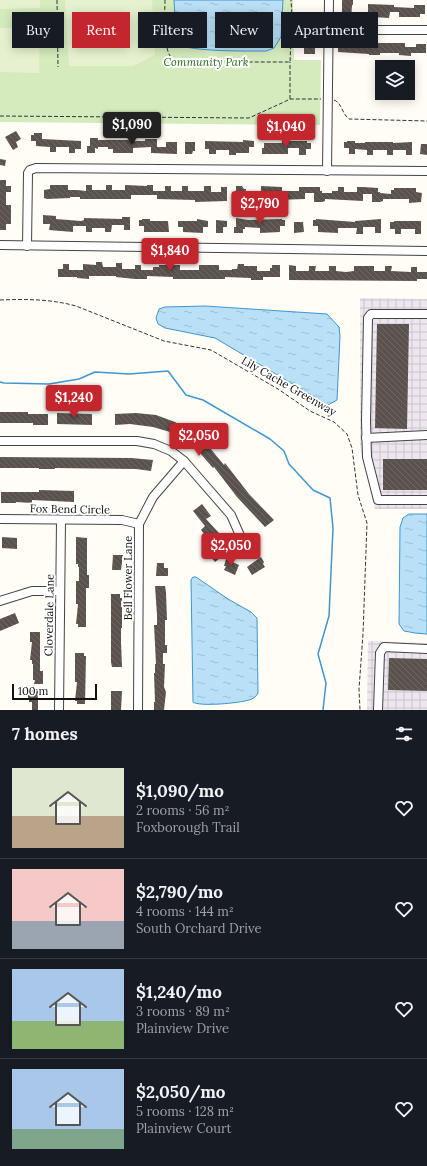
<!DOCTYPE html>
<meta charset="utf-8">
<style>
:root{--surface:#171b24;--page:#20242c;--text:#f1f3f6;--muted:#9ea1a6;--line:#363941;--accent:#c4262e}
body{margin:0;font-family:Lora,serif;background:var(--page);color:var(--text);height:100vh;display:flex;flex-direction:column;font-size:15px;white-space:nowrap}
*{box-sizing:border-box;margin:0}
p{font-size:13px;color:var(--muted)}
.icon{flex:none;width:22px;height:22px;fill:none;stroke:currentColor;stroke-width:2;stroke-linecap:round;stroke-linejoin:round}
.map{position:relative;height:710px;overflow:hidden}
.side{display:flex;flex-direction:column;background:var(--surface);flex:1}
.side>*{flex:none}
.top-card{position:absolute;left:12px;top:12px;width:403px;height:36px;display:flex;gap:8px}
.fabs{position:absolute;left:375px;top:60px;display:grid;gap:8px}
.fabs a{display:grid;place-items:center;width:40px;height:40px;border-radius:0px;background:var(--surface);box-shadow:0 2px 10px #0003;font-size:20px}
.scale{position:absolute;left:12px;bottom:10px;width:85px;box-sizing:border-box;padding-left:4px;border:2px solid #111;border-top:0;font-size:11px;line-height:14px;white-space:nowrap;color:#111;-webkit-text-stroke:3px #fff;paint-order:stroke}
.price{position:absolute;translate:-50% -34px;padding:0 9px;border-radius:4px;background:var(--accent);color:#fff;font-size:13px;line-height:26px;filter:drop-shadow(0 1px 2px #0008)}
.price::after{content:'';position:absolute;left:50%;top:24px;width:12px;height:9px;margin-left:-6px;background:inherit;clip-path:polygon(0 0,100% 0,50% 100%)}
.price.current{background:#222;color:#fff}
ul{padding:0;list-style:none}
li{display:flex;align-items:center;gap:12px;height:100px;padding:0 12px}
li+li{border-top:1px solid var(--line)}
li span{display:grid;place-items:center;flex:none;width:112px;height:80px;border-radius:0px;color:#555}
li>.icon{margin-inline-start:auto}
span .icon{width:48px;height:48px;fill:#fffc;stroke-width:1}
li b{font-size:17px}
h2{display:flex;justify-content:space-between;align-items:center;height:48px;padding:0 12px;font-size:17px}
.pill{padding:0 14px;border-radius:0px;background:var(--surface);box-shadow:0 2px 10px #0003;font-size:14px;line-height:36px}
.pill.current{background:var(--accent);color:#fff}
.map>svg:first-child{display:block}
.industrial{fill:url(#industrial-grid)}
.park{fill:#d5ebbd}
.pitch{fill:#e6f2cf}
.water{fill:url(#water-ripples);stroke:#3f96cf}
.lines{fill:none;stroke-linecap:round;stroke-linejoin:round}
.stream{stroke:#3f96cf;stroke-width:1.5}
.building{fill:url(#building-back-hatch)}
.minor-casing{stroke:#444;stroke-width:10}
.path{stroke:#333;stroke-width:1;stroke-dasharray:4 2;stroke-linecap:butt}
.minor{stroke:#fff;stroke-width:8}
.labels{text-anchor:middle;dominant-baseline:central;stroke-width:4;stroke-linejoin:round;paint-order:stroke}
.park-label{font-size:11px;font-style:italic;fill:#2f6b1f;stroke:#fff}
.street-label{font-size:11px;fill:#111;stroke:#fff}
</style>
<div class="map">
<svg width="427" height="710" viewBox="0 0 427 710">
<defs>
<pattern id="industrial-grid" width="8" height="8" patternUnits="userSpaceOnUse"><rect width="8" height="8" fill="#eee6ef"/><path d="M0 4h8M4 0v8" fill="none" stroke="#cbc4cc"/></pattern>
<pattern id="water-ripples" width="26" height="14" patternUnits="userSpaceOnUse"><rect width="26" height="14" fill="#b9e0f7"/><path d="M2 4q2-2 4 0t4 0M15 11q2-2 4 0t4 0" fill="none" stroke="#9ebfd3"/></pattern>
<pattern id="building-back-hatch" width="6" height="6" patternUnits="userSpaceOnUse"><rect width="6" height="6" fill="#5a524d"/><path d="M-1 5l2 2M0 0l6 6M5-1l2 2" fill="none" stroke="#6d6662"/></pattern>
</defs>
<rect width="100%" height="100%" fill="#fffdf5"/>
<!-- industrial -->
<g class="industrial">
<path d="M360,298L427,299V509H375L360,447Z"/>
<path d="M368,641L427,643V710H367Z"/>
</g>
<!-- park -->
<path class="park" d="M0,0H293L294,60H321L320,125L0,122Z"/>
<!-- pitch -->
<g class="pitch">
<path d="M0,0H40V8L0,9Z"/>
<path d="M65,0H152L155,55L133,66H69Z"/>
<path d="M0,28L40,29L39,73L0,72Z"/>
</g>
<!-- water -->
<g class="water">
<path d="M174,0H283L281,37L274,48L266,51C250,51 189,52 179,44C177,42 176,39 176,36Z"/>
<path d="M205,306L327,314L339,327L340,336L337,400L328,405L215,338L165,328L158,324L156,318L159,309L165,307Z"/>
<path d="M409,514H427V634L415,633L404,631L399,624L400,527L403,518Z"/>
<path d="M193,577H196L228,599L251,612L257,618L258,693C256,697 253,699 249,700C239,703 200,707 193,702L191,580Z"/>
</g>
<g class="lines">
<!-- stream -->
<path class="stream" d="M0,382L4,383L49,384L79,379L95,372L129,374L168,371L186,395L203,400L270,439L284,451L289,464L313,490L330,498L333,528L329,616L318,654L326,683L323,710"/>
</g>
<!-- building -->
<g class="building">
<path d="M342,0H353V5H352L351,20H342Z"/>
<path d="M368,4L394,5V7L414,8V5H425V14H420V17H399V12H390L389,18L373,17V14H368Z"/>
<path d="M303,13H316V19H311L310,28L315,29V54H304V36H303Z"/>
<path d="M358,42H364V47H374V43H405V47H416V44H426V53H411V56L399,55V53H380V55H369V54L338,52V43H349V45H357Z"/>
<path d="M16,131L21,139L16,142L18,147L13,150L5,137Z"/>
<path d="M34,133H42V139L81,141V149H75V153H69V147H56V152H50V147L36,146V141H31V135H34Z"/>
<path d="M90,138H98V140H135V141H145V139H157V147H166V142H177V154L151,153V147L133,148V153H113V149H108V147H98V149L95,148V153H87V146H90Z"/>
<path d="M243,140L254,141V147H249V153H236V155H229V150H216V154H209V149H205V141L243,142Z"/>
<path d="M282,141H307V143H311V149H306V155H299V148H288V154H262V148H264V143H282Z"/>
<path d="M347,141H355V143H365V142H393V143L412,142V155H406V150H393V155H387V150H373V155H367V150L355,149V154H349V148H344V142H347Z"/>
<path d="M185,142H195V151H193L192,154H185Z"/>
<path d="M421,144H427V155L420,154Z"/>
<path d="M0,159L6,160L5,166L0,165Z"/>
<path d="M0,180H6V186H11V192H6V205H11V224H6V230H0Z"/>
<path d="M50,185H68V190H77L86,191V185H92V190H106V185H112V190H125V185L147,186V185H153V191H165V186H171V191H182V186H188V191H204V186H211V192H221V187H227V201L195,202V200L157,199V195H131V199H80V197H70V198L47,199L44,198V190L50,189Z"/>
<path d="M236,186H242L244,189H246L245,198H236Z"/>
<path d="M261,186L282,187V191H299V187H320V191H322V193H332V191H338V187H344V192H357V187H363L378,188V192H380V193L391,194V190H394V188H416V192L422,193L421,202L409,203V199H383V201L380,202H372V194H363V201L325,199V201L322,202H314V193H305V199L276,200V193H266V200H258V199H255V192H261Z"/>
<path d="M43,215L56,216V219L81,221L84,220V218L122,219V217H130V230H124V225H112L111,232H105V228H92V232H86V226H73V232L49,230L50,224H43Z"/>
<path d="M236,218L248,220L282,219V220H285V226H280V232L260,233V228L245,227V229H243V233H234V227H236Z"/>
<path d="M142,219H150V221H168L169,232H144V226H139V220H142Z"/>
<path d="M197,219L208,221V227H203V233L183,232V227H178V221H197Z"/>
<path d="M316,219L355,222V221L381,219V233H375V227H363V234H356L357,228H338V233L318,232V226H313V220H316Z"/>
<path d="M216,220L227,221V227H223V233H216Z"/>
<path d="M394,221H421V234H415V229H401V234H395V229H390V222H394Z"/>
<path d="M294,222H303L304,232L294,233Z"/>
<path d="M96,262H102L103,267H116V263H122V269H135V265H141V270H153V267H159V265H180V270H199V265H219V270H232V269H237L238,264H244V266H257V271H270V268H272V265H280V277H263V280H251V278L225,277V279H173V277L147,276V279H135L116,277V276H89V279L77,278V277H58V269H63V264H69V270H83V264L96,265Z"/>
<path d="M289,265L296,266V271H309V266H316L315,271H329V266H336V271L346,272L354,271V266H374V271H385V266H392L391,271L411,272V267H417V272H427V279H417V281L289,280Z"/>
<path d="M377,324H409L407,429L375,428Z"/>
<path d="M0,412H28V414H48V425H33V423H0Z"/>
<path d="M57,413L92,414V425L57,424Z"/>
<path d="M136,413L156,415L175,422L197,435L210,448L224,465L225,463L249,494L274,520L265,527L237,497L214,467L213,468L200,453L185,440L184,441L170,432L153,427L130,424L115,425V414Z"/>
<path d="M0,457L131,458L153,460L151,471L136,469L55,468V469H39V468H0Z"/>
<rect x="383" y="459" width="44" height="31"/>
<path d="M39,490L74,491V502L32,500V503L16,502V503H1V492H39Z"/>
<path d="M202,504L211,516L206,519L219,533L210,541L201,530L205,526L193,511Z"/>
<path d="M2,537L17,538V549L2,548Z"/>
<path d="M76,537L87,538V575H89V588H86V627H78V624H76L78,604H76V581H79V567H78V564H76Z"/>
<path d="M214,544L224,555L215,562L206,551Z"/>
<path d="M113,555H123L121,570H112Z"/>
<path d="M261,557L264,562L263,564L265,567L252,575L247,567Z"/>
<path d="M226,559L239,565L235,575L224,570L226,566H224Z"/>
<path d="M157,563H164V568H168V576H156Z"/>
<path d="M155,586H165L166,592L167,620H165V645H167V653H163V664H165L164,687L166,692L164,710H154V702H155L154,673H155V664H156L154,625H157V615Z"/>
<path d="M111,594H120V598H122V628H121V642L122,667H112L111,662Z"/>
<path d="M15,613L19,623L0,631V619Z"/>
<path d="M30,632H40V671H43V684H34L35,680H33V664H32V660H30L32,642H30Z"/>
<path d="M75,653H84V656H86L85,704H77V701H75L77,682H75Z"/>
<path d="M389,658L427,659V691L388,690Z"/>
<path d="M28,689H38V710H32V702H29V699H28Z"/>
<path d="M111,691H122L121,710H111Z"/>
</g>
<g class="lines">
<!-- minor casing -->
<g class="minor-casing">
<g id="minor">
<path d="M329,30H427"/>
<path d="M327,171L329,0"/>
<path d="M0,245L427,251"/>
<path d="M27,246L28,173L30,170L36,168L427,171"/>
<path d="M427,314H371L368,318L366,421L367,457L378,500H427"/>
<path d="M366,438L427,435"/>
<path d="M0,441H137L154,444L171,451L184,461L231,515L242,540"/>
<path d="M0,519L122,520L139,524"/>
<path d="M0,601L32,591H60"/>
<path d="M59,710L61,520"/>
<path d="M138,710L139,524L153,497L184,461"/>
<path d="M378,710L380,653L384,647L427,649"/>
</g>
</g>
<!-- path -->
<g class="path">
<path d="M57,0L58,67"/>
<path d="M165,0C165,14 161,55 176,62H290L292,16L291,0"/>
<path d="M290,99V62"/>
<path d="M334,100C342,103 342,114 349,119L427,121"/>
<path d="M0,116L249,118L284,102L290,99H321"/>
<path d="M0,300C25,299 51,299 76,306L164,341L211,350L278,389L310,411L334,422L347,434L352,448L358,495L367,523L363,634L359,689L360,710"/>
</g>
<!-- minor -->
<use href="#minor" class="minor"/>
</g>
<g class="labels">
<!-- park labels -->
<g class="park-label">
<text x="206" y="62">Community Park</text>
</g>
<!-- street labels -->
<g class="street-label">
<text transform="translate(289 386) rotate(30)">Lily Cache Greenway</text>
<text transform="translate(70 509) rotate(1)">Fox Bend Circle</text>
<text transform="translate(128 578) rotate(-90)">Bell Flower Lane</text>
<text transform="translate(49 615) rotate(-89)">Cloverdale Lane</text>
</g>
</g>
</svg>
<div class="fabs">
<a><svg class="icon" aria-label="layers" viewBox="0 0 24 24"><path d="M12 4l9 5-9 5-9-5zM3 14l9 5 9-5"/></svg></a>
</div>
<div class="scale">100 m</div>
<b class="price current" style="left:132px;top:146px">$1,090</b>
<b class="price" style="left:286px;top:148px">$1,040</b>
<b class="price" style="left:260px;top:225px">$2,790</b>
<b class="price" style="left:170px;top:272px">$1,840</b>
<b class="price" style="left:74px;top:419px">$1,240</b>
<b class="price" style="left:199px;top:457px">$2,050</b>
<b class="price" style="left:231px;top:567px">$2,050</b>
<div class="top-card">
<a class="pill">Buy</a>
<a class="pill current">Rent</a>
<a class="pill">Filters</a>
<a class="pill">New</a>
<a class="pill">Apartment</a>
</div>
</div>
<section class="side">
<h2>7 homes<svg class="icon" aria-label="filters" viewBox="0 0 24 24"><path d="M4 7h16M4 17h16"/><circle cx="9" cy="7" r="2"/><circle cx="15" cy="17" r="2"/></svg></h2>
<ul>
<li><span style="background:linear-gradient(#dfe7d0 60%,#b9a48a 0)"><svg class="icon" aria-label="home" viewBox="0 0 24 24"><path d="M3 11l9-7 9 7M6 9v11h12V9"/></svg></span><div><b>$1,090/mo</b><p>2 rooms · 56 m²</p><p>Foxborough Trail</p></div><svg class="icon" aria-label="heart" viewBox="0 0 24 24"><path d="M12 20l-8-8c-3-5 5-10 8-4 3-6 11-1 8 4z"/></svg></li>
<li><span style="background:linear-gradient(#f6c9c9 65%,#9aa5b1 0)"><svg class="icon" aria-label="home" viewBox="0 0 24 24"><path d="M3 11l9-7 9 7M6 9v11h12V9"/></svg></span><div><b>$2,790/mo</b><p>4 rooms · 144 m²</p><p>South Orchard Drive</p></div><svg class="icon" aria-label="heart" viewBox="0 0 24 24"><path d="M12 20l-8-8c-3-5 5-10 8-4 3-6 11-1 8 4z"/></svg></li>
<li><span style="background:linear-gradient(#a9c7e8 65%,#8fb573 0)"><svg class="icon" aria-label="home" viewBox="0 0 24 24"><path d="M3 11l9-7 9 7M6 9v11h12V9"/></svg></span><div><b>$1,240/mo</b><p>3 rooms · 89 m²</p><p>Plainview Drive</p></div><svg class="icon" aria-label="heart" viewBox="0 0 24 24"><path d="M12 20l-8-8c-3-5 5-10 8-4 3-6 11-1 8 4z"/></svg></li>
<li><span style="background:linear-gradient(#a9c7e8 75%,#7fa58c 0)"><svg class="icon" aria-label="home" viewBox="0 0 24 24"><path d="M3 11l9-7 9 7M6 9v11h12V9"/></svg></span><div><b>$2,050/mo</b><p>5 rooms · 128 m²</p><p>Plainview Court</p></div><svg class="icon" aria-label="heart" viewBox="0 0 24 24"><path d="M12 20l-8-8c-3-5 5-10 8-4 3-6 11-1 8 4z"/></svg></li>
</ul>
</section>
